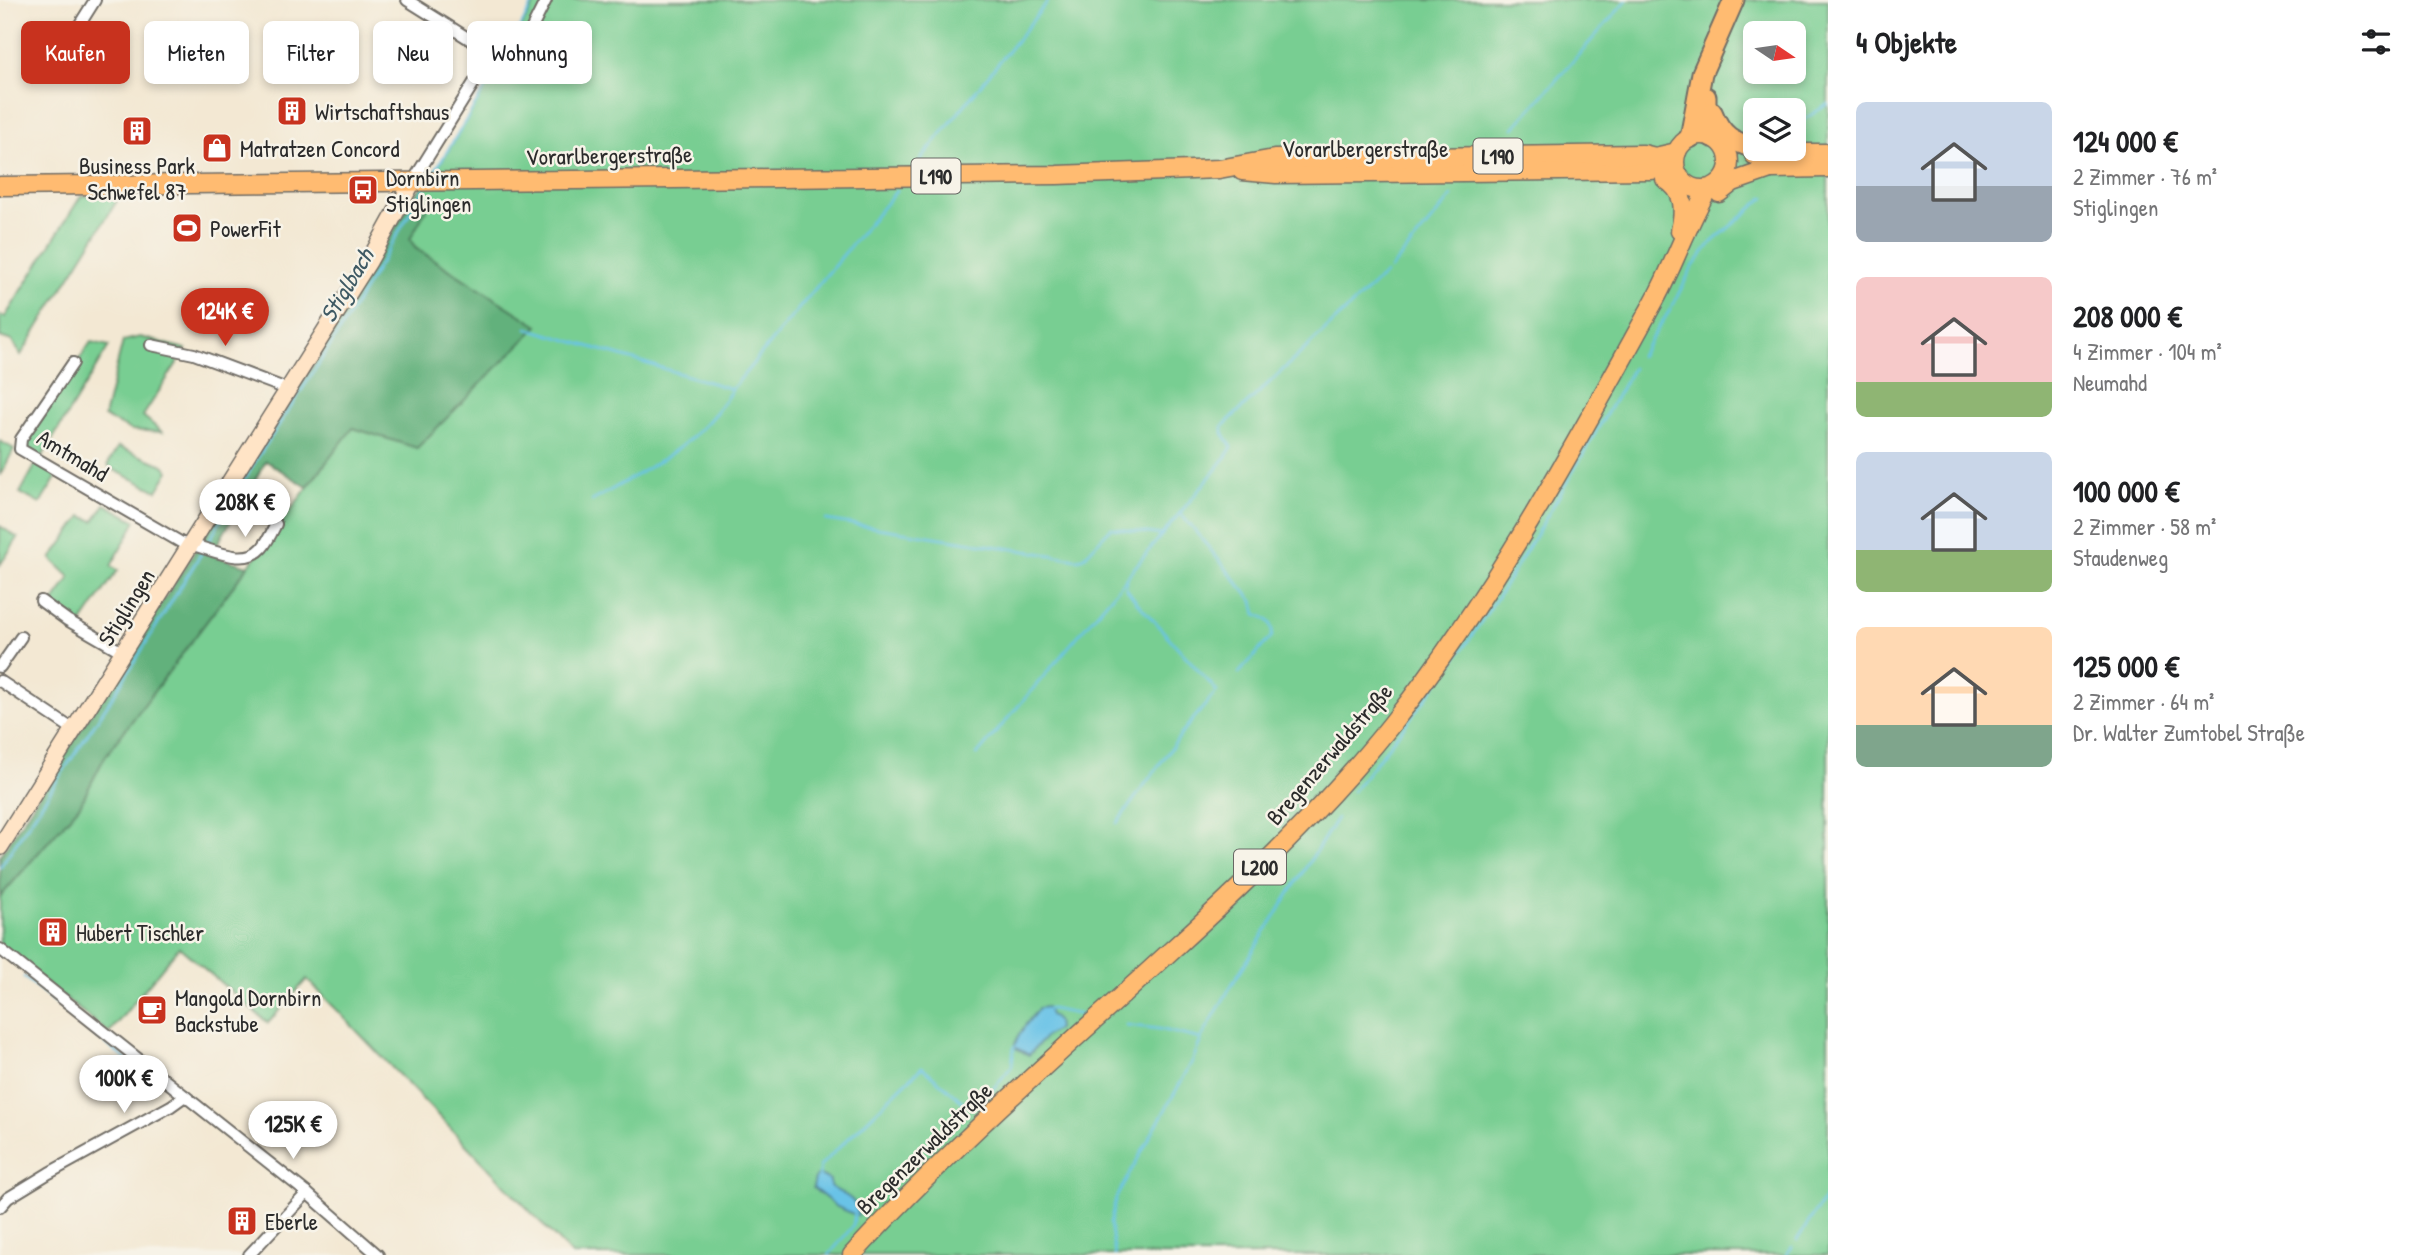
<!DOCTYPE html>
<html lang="de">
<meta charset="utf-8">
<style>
:root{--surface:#fff;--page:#f6f6f6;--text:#202124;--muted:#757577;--accent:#c8321e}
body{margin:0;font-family:"Patrick Hand",sans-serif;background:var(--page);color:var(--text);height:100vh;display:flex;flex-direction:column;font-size:26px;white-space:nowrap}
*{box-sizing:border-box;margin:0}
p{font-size:23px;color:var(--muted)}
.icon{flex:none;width:38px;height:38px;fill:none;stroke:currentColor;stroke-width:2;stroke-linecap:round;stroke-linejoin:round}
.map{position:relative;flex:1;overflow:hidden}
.details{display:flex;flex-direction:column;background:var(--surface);width:595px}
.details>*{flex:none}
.hud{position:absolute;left:21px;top:21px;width:665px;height:63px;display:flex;gap:14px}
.needle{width:46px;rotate:103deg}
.controls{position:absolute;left:1743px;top:21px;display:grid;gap:14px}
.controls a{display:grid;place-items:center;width:63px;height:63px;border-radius:10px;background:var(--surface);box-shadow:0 4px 10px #0003;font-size:35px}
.price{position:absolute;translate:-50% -60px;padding:0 16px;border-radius:24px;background:#fff;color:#222;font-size:23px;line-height:46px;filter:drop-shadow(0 2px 4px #0008)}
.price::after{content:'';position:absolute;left:50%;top:42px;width:21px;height:16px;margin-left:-10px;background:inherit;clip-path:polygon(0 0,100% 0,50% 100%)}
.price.selected{background:var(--accent);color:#fff}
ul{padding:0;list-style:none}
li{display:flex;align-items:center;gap:21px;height:175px;padding:0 28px}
li span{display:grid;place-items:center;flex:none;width:196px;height:140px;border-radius:10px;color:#555}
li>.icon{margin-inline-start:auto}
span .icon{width:84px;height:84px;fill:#fffc;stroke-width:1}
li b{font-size:30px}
h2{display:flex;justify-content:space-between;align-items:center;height:84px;padding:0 28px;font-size:30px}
.tag{padding:0 24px;border-radius:10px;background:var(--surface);box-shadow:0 4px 10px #0003;font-size:24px;line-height:63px}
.tag.selected{background:var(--accent);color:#fff}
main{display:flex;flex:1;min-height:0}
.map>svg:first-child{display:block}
.green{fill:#78ce92;stroke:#527c5e;stroke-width:2;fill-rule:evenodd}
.forest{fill:#62b17c;stroke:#466e54;stroke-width:2}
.water{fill:#69c3e7;stroke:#4a7789;stroke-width:2}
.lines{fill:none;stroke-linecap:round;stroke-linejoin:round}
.stream{stroke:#69c3e7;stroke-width:2.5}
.minor-casing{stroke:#716d66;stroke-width:14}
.secondary-casing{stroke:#716d66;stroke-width:19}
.primary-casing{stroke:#716d66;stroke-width:21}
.motorway-casing{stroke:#716d66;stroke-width:23}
.minor{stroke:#fff;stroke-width:10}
.secondary{stroke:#ffe4c6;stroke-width:16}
.primary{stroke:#ffbb71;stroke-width:18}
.motorway{stroke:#ffbb71;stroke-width:19}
.labels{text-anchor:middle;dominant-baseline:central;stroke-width:5;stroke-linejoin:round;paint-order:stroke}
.shield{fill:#f7f3e8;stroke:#686764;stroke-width:2}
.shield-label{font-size:21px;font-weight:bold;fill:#2b2b2b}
.poi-label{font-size:23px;fill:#2b2b2b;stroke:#f7f3e8;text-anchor:start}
.street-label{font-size:23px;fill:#2b2b2b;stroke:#f7f3e8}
.water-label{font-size:24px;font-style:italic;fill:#3e5963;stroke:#f7f3e8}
</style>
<main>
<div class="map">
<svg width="1828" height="1255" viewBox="0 0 1828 1255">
<rect width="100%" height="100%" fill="#f7f3e8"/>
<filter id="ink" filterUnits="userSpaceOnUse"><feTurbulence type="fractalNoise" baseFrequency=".0143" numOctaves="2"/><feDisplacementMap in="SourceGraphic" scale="14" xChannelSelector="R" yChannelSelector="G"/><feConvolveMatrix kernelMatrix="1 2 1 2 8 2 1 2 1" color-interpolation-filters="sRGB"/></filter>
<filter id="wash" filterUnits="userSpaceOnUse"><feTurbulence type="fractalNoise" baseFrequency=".00686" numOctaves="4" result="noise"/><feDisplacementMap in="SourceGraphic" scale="28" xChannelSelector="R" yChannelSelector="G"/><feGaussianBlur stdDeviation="1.57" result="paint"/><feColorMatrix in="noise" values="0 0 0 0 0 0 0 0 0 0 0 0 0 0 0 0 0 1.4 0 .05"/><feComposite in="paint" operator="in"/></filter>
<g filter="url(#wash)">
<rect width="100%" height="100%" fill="#f3e8d3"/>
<!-- green -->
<g class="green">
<path d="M537,0H1828V1255H572L307,979L268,1023L179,947L109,1033L0,947V897L80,805L104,758L350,431L352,428L357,429L417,447L537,326L416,248L410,239L426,210L428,196L415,195L442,161ZM1755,33H1794V72H1755ZM1755,110H1794V149H1755Z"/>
<path d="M81,196H120L21,355L12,341L0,337V315L5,317Z"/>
<path d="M140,337L186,349L143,416L162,432L131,430L104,417L123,341Z"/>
<path d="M91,342L109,346L41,458L24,447V440Z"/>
<path d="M0,441L14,449L0,476Z"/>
<path d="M118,447L164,465L169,471L157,491L110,468L108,464Z"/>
<path d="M36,464L54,473L56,478L40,504L20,493Z"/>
<path d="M105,504L136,521L111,566L118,570L81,624L52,605L70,577L51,559L82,516L94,521Z"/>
<path d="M0,526L18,538L0,565Z"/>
</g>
<!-- forest -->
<path class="forest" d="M415,195H428L426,210L410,239L415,248L538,326L417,448L353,428L307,487L266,461L211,555L248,566L104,758L80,805L0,897V856L295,394Z"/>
<!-- water -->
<g class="water">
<path d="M1047,1007L1050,1015L1057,1021L1058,1029L1046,1036L1029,1055L1014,1047C1019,1032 1029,1020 1039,1008Z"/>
<path d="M818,1174L830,1180V1186C843,1196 857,1196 858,1216L837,1207L813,1188L815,1178Z"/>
</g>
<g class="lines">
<!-- stream -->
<g class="stream">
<path d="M504,56L535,0"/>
<path d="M1514,128L1627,0"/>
<path d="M1794,131L1800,122L1828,104"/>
<path d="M918,163L1049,0"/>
<path d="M434,173L501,62"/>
<path d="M1390,270L1452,196"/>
<path d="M527,328L732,389L897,190"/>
<path d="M1640,356L1670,310L1692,268L1712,242L1765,197"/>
<path d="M592,501C647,468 699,446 732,389"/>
<path d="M1180,513L1253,601L1256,614C1267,619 1274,621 1272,636L1239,673"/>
<path d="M826,520L1077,559L1083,558L1111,528L1162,535"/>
<path d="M206,546L256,460L334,340L425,188"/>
<path d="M977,755L1126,579"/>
<path d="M1353,791C1394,739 1436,688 1473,634C1531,548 1581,457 1633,368"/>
<path d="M1117,823L1185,729L1217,691L1135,600L1126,588V578L1223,461L1232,447L1223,433V426L1385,274"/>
<path d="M0,867L117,690L202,552"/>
<path d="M24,977L67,1011"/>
<path d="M1045,1010L1051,1009L1082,1015"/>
<path d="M77,1020L148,1077"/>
<path d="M1126,1025L1159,1029L1201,1039L1231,986L1337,818"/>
<path d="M819,1176L820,1166L922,1067L963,1102L972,1107L982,1102L1012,1066L1014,1046"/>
<path d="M1797,1240L1828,1193"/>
<path d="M829,1255L853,1226L855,1211"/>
<path d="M1115,1255L1110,1223L1116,1198L1192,1062L1201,1040"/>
<path d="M1786,1255L1792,1247"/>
</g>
</g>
</g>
<g filter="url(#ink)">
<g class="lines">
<!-- minor casing -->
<g class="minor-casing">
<g id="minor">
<path d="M407,0L482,47L488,60L413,181"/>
<path d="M68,43L95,0"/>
<path d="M488,60H516L546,0"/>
<path d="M151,345L194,354L287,389"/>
<path d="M73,363L21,439L20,449L182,543C205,545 243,569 262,548C268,541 272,532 276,524"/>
<path d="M41,601L67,620L124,653"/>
<path d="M0,667L21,637"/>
<path d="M0,681L74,730"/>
<path d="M0,949L307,1193L378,1255"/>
<path d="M0,1207L8,1198L49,1173L171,1106L185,1096"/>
<path d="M249,1255L307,1193"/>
</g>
</g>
<!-- secondary casing -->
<g class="secondary-casing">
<path id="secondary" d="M0,847L369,261L413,181"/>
</g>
<!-- primary casing -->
<g class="primary-casing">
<g id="primary">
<circle cx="1702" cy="162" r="27"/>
<path d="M1754,155L1767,153H1828"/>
<path d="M1761,167L1770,169L1828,168"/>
<path d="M1242,171L1276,174L1650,170L1662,169L1678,174"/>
<path d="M1665,179C1685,191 1685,209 1680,231"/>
<path d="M0,186L1057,175L1219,169L1274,159L1643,154L1655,157L1677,152"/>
<path d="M1719,193L1733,182L1770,169"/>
<path d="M852,1255C952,1146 1064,1049 1173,949C1250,879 1326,806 1391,725C1493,596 1572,451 1651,307C1673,269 1686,226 1708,189"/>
</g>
</g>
<!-- motorway casing -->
<g class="motorway-casing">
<g id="motorway">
<path d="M1706,97V115L1712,137"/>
<path d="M1712,112C1724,143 1739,142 1767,153"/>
<path d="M1690,138L1702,73L1734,0"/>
</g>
</g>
<!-- minor -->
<use href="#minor" class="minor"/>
<!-- secondary -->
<use href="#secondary" class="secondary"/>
<!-- primary -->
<use href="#primary" class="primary"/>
<!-- motorway -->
<use href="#motorway" class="motorway"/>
</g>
</g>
<!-- icons -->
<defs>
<g id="building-square" transform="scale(1.575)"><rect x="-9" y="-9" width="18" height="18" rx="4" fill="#c8321e" stroke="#f7f3e8"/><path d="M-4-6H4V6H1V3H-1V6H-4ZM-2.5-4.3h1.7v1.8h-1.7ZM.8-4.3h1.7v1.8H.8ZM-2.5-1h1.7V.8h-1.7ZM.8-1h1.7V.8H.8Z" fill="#fff"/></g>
<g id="shop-square" transform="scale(1.575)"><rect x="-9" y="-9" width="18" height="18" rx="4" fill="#c8321e" stroke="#f7f3e8"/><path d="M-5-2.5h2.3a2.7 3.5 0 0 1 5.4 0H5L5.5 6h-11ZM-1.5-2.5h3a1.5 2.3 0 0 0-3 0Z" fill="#fff"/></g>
<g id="bus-square" transform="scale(1.575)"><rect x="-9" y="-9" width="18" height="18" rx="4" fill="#c8321e" stroke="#f7f3e8"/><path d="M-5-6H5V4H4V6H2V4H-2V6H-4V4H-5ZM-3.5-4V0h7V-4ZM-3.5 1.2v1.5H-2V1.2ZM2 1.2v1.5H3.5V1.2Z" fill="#fff"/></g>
<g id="stadium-square" transform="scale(1.575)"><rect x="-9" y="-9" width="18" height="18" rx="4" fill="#c8321e" stroke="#f7f3e8"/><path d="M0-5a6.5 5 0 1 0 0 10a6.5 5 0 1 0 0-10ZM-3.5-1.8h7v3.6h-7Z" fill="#fff"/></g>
<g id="cafe-square" transform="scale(1.575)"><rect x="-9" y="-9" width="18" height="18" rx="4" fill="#c8321e" stroke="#f7f3e8"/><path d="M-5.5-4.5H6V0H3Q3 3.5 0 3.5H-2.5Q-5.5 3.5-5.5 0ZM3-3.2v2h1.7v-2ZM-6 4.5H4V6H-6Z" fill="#fff"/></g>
</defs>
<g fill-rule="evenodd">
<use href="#building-square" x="292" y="111"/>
<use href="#building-square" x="137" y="131"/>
<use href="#shop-square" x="217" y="148"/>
<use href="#bus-square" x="363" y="190"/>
<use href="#stadium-square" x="187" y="228"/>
<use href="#building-square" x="53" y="932"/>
<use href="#cafe-square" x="152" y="1010"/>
<use href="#building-square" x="242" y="1221"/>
</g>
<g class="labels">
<!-- shield labels -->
<g class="shield">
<rect x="1473.5" y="138.5" width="49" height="35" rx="5"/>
<rect x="911.5" y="158.5" width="49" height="35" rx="5"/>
<rect x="1234" y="849.5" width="52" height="35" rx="5"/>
</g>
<g class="shield-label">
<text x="1498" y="156">L190</text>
<text x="936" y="176">L190</text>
<text x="1260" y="867">L200</text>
</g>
<!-- poi labels -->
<g class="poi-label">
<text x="315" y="111">Wirtschaftshaus</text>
<text x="240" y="148">Matratzen Concord</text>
<text x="137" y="165" text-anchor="middle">Business Park<tspan x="137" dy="26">Schwefel 87</tspan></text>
<text x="386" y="177">Dornbirn<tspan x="386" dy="26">Stiglingen</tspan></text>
<text x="210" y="228">PowerFit</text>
<text x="76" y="932">Hubert Tischler</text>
<text x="175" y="997">Mangold Dornbirn<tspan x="175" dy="26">Backstube</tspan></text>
<text x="265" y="1221">Eberle</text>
</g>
<!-- street labels -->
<g class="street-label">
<text x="1365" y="148">Vorarlbergerstraße</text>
<text transform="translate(609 155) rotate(-1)">Vorarlbergerstraße</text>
<text transform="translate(73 455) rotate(31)">Amtmahd</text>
<text transform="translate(126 607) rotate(-58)">Stiglingen</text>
<text transform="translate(1329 754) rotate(-49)">Bregenzerwaldstraße</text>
<text transform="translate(924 1148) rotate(-44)">Bregenzerwaldstraße</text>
</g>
<!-- water labels -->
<g class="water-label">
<text transform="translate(346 285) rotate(-59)">Stiglbach</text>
</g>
</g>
</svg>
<div class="controls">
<a><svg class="needle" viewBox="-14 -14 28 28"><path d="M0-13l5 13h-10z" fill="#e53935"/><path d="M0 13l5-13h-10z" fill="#757577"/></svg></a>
<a><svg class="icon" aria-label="layers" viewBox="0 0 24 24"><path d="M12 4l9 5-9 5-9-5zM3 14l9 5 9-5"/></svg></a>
</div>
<b class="price selected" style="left:225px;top:348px">124K €</b>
<b class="price" style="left:245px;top:539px">208K €</b>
<b class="price" style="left:124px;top:1115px">100K €</b>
<b class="price" style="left:293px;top:1161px">125K €</b>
<div class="hud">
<a class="tag selected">Kaufen</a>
<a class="tag">Mieten</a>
<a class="tag">Filter</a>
<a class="tag">Neu</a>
<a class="tag">Wohnung</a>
</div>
</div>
<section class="details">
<h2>4 Objekte<svg class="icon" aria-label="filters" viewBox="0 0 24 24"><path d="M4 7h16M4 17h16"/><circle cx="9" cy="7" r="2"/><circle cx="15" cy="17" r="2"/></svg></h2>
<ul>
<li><span style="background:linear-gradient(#c9d6e8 60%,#9aa5b1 0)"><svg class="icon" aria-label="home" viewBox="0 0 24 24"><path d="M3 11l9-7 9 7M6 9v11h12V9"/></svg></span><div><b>124 000 €</b><p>2 Zimmer · 76 m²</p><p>Stiglingen</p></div></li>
<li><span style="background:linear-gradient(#f6c9c9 75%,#8fb573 0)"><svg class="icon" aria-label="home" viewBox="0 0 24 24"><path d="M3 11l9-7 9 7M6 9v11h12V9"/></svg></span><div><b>208 000 €</b><p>4 Zimmer · 104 m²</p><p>Neumahd</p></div></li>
<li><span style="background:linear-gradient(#c9d6e8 70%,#8fb573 0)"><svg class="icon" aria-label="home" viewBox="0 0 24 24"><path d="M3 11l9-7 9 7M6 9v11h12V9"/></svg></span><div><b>100 000 €</b><p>2 Zimmer · 58 m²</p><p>Staudenweg</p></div></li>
<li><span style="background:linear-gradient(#ffd9b3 70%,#7fa58c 0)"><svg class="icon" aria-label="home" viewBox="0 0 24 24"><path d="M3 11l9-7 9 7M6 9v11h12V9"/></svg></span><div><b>125 000 €</b><p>2 Zimmer · 64 m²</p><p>Dr. Walter Zumtobel Straße</p></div></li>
</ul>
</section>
</main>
